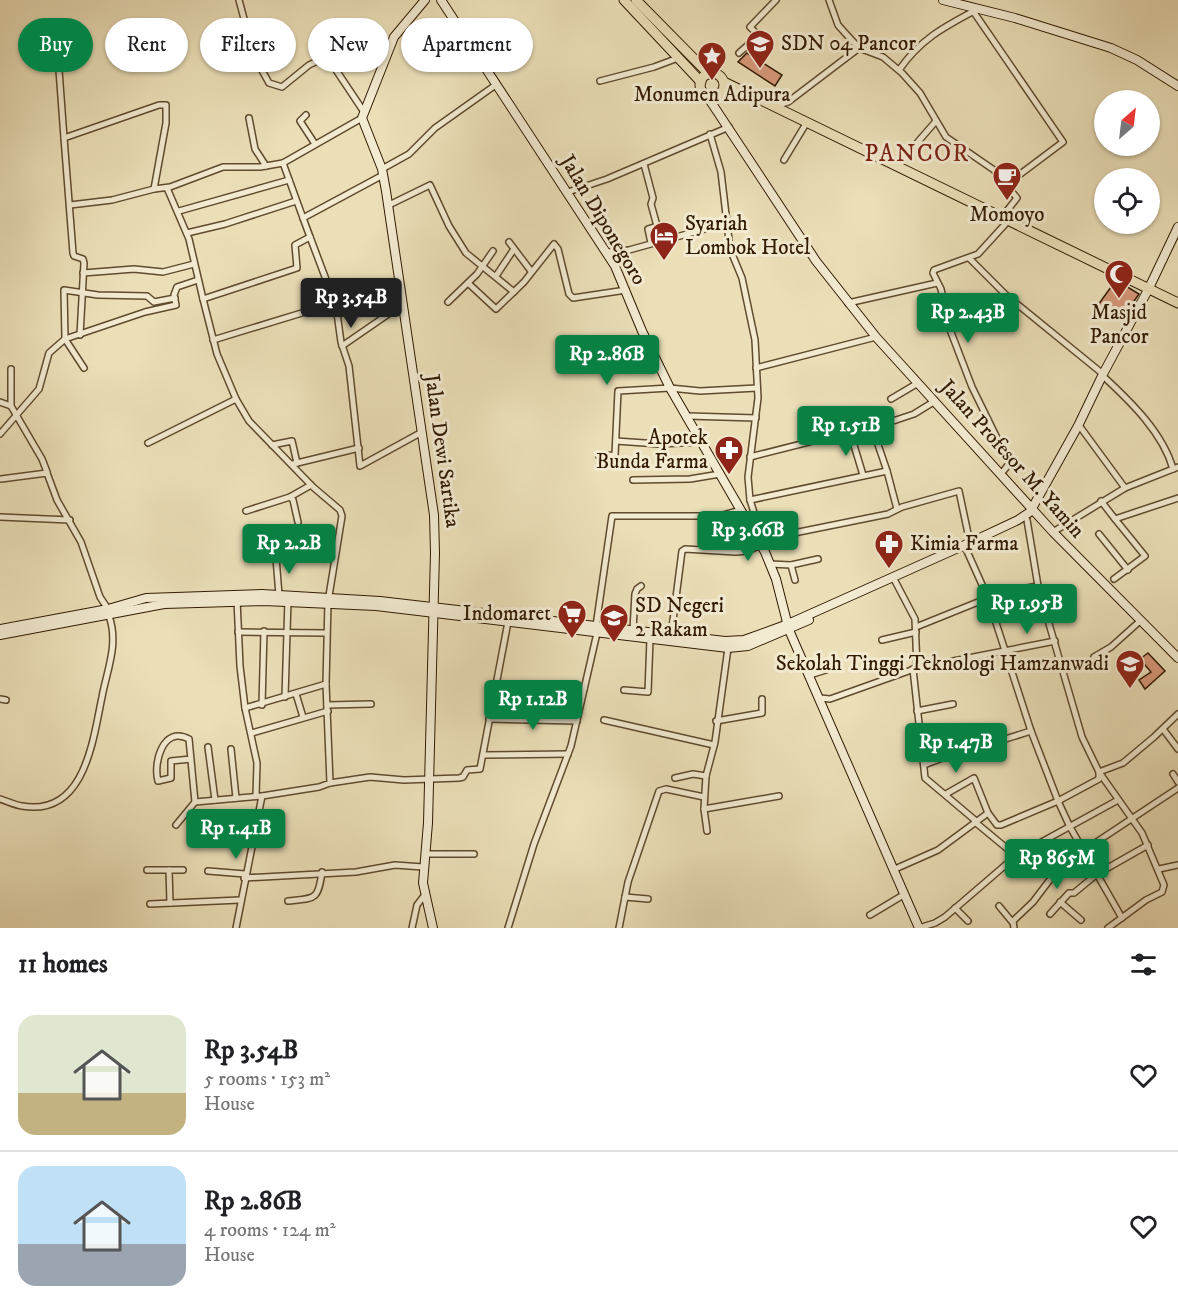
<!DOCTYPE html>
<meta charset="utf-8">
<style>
:root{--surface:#fff;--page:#f2f2f2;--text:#202124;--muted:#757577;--line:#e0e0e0;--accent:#0b8043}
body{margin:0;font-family:"IM FELL DW Pica",serif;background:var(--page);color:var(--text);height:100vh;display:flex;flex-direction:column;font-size:22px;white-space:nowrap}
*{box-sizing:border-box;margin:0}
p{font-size:20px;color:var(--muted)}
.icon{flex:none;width:33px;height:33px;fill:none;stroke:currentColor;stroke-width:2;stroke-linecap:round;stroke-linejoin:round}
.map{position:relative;height:928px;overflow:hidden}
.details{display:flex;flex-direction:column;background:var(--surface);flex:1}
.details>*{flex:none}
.top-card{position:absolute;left:18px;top:18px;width:600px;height:54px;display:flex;gap:12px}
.needle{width:39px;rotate:28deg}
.tools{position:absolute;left:1094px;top:90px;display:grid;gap:12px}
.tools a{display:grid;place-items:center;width:66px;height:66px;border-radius:50%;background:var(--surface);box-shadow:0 2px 4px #0004;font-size:30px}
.price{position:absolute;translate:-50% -51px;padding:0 14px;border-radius:6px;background:var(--accent);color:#fff;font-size:20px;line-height:39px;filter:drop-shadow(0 2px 3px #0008)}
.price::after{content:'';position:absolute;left:50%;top:36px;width:18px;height:14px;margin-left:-9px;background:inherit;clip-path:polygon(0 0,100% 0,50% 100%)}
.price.selected{background:#222;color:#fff}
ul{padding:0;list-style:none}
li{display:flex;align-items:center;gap:18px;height:150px;padding:0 18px}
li+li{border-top:2px solid var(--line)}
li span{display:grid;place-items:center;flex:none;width:168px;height:120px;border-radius:18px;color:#555}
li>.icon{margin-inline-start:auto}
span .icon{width:72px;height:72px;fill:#fffc;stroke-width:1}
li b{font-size:26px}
h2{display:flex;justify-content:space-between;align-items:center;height:72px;padding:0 18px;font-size:26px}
.chip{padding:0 21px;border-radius:27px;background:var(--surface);box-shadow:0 2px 4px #0004;font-size:21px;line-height:54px}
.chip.selected{background:var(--accent);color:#fff}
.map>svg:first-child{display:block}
.building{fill:#d7987a;stroke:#301a00;stroke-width:1.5}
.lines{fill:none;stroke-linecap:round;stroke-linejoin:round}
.street-casing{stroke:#5f4b2e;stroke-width:8}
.secondary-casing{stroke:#301a00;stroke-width:10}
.primary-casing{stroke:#301a00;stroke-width:11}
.street{stroke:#f2ead1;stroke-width:5}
.secondary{stroke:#f2ead1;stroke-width:8}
.primary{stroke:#ebdfb8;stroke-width:9}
.labels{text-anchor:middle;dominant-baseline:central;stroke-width:6;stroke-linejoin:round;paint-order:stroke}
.poi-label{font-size:21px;fill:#301a00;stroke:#f2ead1;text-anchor:start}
.street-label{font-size:21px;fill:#301a00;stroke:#f2ead1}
.quarter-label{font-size:24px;letter-spacing:1.5px;fill:#7a1f14;stroke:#f2ead1}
</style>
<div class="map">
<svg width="1178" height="928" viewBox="0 0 1178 928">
<rect width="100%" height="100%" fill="#ebdfb8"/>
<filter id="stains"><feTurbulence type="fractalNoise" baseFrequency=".00333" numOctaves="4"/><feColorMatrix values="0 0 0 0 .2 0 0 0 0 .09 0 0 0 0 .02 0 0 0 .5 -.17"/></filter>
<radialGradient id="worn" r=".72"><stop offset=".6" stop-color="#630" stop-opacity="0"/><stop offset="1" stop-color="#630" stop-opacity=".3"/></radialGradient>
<!-- building -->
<g class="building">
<path d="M747,53L782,75L775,86L738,62Z"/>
<path d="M1116,280L1139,294L1121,320L1098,305Z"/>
<path d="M1148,653L1165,671L1145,689L1139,680L1151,672L1140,659Z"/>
</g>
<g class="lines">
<!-- street casing -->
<g class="street-casing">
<g id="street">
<path d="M239,0L254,56L269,83L282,87L309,65L324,58L332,64L364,112"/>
<path d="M829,0L838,25L846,34L859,48L883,57L902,73L920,93L946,137L994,170L1017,198L1002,217"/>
<path d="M973,11L1063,142L1007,184"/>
<path d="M769,46L750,27L776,0"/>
<path d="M739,53L759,35"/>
<path d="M59,70L64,138L159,105H166V123L154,189"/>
<path d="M899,70C920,40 942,28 974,11"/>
<path d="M600,81L654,67L678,58"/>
<path d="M775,106L788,102L859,48"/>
<path d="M306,115L300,121L315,144"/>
<path d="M249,118L255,149L266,166"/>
<path d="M710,134L721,172L730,249L742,278L755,340L758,398L748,477L750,500L758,525"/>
<path d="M64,138L73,253L74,256L83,259L84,263L80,335"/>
<path d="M784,160L807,122"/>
<path d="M644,164L653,198L651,204L657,226L648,229L651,243"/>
<path d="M897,166L936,121"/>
<path d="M382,169L409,154L435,128L497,84"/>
<path d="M167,188L189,239L203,299"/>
<path d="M568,192L607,179L729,127"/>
<path d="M70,205L112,200L154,189L170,187L223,167H260L283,163"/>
<path d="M389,205L430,185L449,226L466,253L514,292"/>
<path d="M179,211L289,180"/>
<path d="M303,218L283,163L362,118"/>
<path d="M187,233L225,224L296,201"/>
<path d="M310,237L336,306"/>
<path d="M509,242L531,271"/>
<path d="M607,252L629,250L727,223"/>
<path d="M969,258L1006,295L1103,374"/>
<path d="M83,273L134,269L163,272L194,264"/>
<path d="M496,276L514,249"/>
<path d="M468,283L496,309L524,282L554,244L558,249L569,294L573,298L626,290"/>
<path d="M448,302L477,274L493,251"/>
<path d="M848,303L937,283"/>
<path d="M213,340L305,312L336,306L341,342L349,366L360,466L422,432"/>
<path d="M342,346L403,304"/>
<path d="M84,368L65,339L145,312L176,305L174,295L177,287L198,280"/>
<path d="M756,368L876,337"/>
<path d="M11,369V406"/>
<path d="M1104,377C1131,402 1163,433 1173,469"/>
<path d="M891,399L918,383"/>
<path d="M0,402L11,406L42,459L47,472"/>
<path d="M688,416L756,418"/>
<path d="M872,427L887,471L897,509"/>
<path d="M1081,428L1125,488"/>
<path d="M850,432L863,475"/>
<path d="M0,434L39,389L49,353L65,339L64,290L98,295L147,296L154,302L175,298"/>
<path d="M616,441L659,444L703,442"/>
<path d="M148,443L236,399"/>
<path d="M272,445L292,441L297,463"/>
<path d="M599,456L615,455L618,391L670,388L700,391L757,388"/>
<path d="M750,457L896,420L914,414L935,401"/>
<path d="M293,464L359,448"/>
<path d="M1001,474L1012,460L998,440L972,387L949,327L941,289L933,273L934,270L978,254L1009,220"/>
<path d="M1,479L47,473L57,500L81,542L100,597L108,609"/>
<path d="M633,480L690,479L720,474"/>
<path d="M290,497L293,500L298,522"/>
<path d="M750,500L887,471"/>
<path d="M1101,501L1115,519L1178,498"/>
<path d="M246,511L290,497L311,485"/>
<path d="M0,517L70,520"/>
<path d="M1027,520L1038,586L1082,737L1099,772L1142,833L1164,885L1162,892L1146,900L1108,928"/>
<path d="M749,522L756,525L780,520"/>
<path d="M1053,532L1125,488L1178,467"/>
<path d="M1099,534L1128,570"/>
<path d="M757,537L794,533L888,514L902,507L959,491L970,543"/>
<path d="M966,549L988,598L1031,731L1058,801L1070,827L1122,918"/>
<path d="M276,558L279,595"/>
<path d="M770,564L791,565L818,559"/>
<path d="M791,565L795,580"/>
<path d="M1114,579L1145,556L1115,519"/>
<path d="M895,581L915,619L917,668"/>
<path d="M986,592L1009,591L1038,586"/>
<path d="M237,600L240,666L245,708L257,763L256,796"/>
<path d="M596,626L612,516H719L741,510"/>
<path d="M916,627L988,598"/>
<path d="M633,630L635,594L637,589L641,586"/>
<path d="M238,632L326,633"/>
<path d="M671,636L682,551L685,549L736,552L747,551L761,545"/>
<path d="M882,640L916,632"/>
<path d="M1094,657L1111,647L1140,621"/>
<path d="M913,669L925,778L976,821"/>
<path d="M810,675L838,666"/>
<path d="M554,686L584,689"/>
<path d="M624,690L648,692L650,639"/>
<path d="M296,694L303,717"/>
<path d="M285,697L288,600"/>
<path d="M820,698L830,699L917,668L1055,641"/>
<path d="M0,699L6,700"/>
<path d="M262,705L264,631"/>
<path d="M327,705L371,704"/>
<path d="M245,708L326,684"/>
<path d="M917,711L953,704"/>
<path d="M489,719L577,721"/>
<path d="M604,720L714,745"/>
<path d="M716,721L762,713V699"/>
<path d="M1163,729L1178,749"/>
<path d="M252,733L328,711"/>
<path d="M208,747L215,800"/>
<path d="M231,749L236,798"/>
<path d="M484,755L568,754"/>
<path d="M924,765L987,741H999L1031,731"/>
<path d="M1173,774L1178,782"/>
<path d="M675,778L693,774L706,776"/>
<path d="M330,783L370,777L404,780L459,778L463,777L467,770L480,769L508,622"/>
<path d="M0,799C7,801 15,805 22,806C85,817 93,740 102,697C107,670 119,644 109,616"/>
<path d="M195,802L262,796L319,787L330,783L326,684L328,602L342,516L340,510L313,487L249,421L236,399L217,354L203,299L297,268L295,245L310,237L303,218L383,175"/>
<path d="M704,809L779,796"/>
<path d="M988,813L997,825H1001L1058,801L1099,779V772L1123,763L1154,737L1178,714"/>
<path d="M975,822L1016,856"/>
<path d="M176,825L195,802L189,739C163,725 153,763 158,781L171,778V761L191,759"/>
<path d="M707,831L704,809L706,776L715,742L728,648"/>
<path d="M425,854H474"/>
<path d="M895,869L938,850L988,813L974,778L946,794"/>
<path d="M1159,869L1178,865"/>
<path d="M147,870H183"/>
<path d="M169,870L170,903"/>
<path d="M208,871L245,874"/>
<path d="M244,878L356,872L395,865L423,867"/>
<path d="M625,897L648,899"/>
<path d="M288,901C315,898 318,901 322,872"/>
<path d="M1060,902L1081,920"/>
<path d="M150,904L240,900"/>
<path d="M999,906L1013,923"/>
<path d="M955,908L968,921"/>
<path d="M1050,914L1069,893H1074L1097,874L1148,845"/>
<path d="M870,915L905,894"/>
<path d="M236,928L262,796"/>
<path d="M412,928L417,905L424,896"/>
<path d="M508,928L534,844L571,746L597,633"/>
<path d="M619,928L628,882L659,791L666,789L704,797"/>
<path d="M919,928L935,923L945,917L1016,856L1118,800"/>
<path d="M1014,928L1013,921L1033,902L1055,873L1083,851L1178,788"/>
</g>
</g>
<!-- secondary casing -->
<g class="secondary-casing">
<g id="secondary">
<path d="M425,0L394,37L362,118L382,169L386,191L434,515L435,553L428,823L423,883L433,928"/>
<path d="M441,0L615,266L642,331L670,388L765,552L776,579L789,630L919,928"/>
<path d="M943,0L1015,18L1111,48L1137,60L1178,86"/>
<path d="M707,96L816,261L876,337L1053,532L1178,658"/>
<path d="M0,629L108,609L146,598L262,594L380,601L725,641L744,640L788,624L967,544L1018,520L1030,512L1078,426L1103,374L1149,288L1178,227"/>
<path d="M0,635L164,604L264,601L376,606L728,648L748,646L809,620"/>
</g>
</g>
<!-- primary casing -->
<g class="primary-casing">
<g id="primary">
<path d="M624,0L701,82"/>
<path d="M636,0L709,74"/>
<circle cx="712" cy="85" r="12"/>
<path d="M724,82L1178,303"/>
</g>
</g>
<!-- street -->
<use href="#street" class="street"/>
<!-- secondary -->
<use href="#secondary" class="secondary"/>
<!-- primary -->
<use href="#primary" class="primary"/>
</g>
<!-- icons -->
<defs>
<g id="school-pin" transform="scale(1.5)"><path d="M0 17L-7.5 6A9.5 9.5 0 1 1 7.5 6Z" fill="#8f2418" stroke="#f2ead1"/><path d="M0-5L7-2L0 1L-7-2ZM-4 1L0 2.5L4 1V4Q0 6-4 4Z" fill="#fff"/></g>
<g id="sight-pin" transform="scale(1.5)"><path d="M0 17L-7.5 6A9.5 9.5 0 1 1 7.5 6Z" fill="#8f2418" stroke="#f2ead1"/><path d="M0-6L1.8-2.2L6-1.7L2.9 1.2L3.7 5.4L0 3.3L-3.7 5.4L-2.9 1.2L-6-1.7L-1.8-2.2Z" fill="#fff"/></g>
<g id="cafe-pin" transform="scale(1.5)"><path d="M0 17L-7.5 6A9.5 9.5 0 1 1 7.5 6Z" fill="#8f2418" stroke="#f2ead1"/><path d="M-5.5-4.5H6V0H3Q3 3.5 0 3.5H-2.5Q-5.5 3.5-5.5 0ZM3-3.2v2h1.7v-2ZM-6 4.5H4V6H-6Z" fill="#fff"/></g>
<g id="hotel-pin" transform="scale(1.5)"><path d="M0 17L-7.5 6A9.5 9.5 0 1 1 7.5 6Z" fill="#8f2418" stroke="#f2ead1"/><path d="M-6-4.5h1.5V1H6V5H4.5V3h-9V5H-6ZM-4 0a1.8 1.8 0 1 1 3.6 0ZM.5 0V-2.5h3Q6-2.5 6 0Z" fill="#fff"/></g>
<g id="mosque-pin" transform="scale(1.5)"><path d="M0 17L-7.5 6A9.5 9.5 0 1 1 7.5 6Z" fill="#8f2418" stroke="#f2ead1"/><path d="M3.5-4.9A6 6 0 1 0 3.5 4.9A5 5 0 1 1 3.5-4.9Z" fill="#fff"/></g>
<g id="pharmacy-pin" transform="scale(1.5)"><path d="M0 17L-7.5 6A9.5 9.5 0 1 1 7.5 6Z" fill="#8f2418" stroke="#f2ead1"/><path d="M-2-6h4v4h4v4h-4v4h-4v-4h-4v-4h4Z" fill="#fff"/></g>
<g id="supermarket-pin" transform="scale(1.5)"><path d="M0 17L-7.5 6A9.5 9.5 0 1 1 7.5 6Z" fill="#8f2418" stroke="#f2ead1"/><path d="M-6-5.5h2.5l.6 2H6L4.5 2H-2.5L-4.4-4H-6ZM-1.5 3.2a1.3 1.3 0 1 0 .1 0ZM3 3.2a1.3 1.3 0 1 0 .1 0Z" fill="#fff"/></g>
<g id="university-pin" transform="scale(1.5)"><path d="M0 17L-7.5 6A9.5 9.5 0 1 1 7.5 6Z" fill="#8f2418" stroke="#f2ead1"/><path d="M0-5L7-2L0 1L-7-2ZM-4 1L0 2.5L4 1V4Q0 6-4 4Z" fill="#fff"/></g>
</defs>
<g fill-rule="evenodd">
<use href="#school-pin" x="760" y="44"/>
<use href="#sight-pin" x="712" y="56"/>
<use href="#cafe-pin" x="1007" y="176"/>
<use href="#hotel-pin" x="664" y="236"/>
<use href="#mosque-pin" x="1119" y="274"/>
<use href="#pharmacy-pin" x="729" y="450"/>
<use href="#pharmacy-pin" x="889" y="544"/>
<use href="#supermarket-pin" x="572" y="614"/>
<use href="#school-pin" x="614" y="618"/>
<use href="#university-pin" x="1130" y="664"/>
</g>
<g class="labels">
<!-- poi labels -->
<g class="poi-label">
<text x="781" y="44">SDN 04 Pancor</text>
<text x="712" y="95" text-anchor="middle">Monumen Adipura</text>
<text x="1007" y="215" text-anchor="middle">Momoyo</text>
<text x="685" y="224">Syariah<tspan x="685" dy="24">Lombok Hotel</tspan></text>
<text x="1119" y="313" text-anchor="middle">Masjid<tspan x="1119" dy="24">Pancor</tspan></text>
<text x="708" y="438" text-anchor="end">Apotek<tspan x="708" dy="24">Bunda Farma</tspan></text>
<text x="910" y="544">Kimia Farma</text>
<text x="635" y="606">SD Negeri<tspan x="635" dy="24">2 Rakam</tspan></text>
<text x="551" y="614" text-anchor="end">Indomaret</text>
<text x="1109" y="664" text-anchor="end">Sekolah Tinggi Teknologi Hamzanwadi</text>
</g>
<!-- street labels -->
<g class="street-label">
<text transform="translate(603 220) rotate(59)">Jalan Diponegoro</text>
<text transform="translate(442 451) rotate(82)">Jalan Dewi Sartika</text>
<text transform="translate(1012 459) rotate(48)">Jalan Profesor M. Yamin</text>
</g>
<!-- quarter labels -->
<g class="quarter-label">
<text x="917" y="154">PANCOR</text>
</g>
</g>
<rect width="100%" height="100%" filter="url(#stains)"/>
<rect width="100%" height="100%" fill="url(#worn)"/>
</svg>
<div class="tools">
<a><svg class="needle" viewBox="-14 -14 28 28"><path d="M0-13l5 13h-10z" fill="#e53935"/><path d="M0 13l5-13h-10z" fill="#757577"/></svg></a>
<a><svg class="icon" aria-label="locate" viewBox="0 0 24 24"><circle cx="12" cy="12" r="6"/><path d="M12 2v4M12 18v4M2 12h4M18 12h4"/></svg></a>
</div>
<b class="price selected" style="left:351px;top:329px">Rp 3.54B</b>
<b class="price" style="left:968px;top:344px">Rp 2.43B</b>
<b class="price" style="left:607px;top:386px">Rp 2.86B</b>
<b class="price" style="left:846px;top:457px">Rp 1.51B</b>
<b class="price" style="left:748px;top:562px">Rp 3.66B</b>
<b class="price" style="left:289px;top:575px">Rp 2.2B</b>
<b class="price" style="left:1027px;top:635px">Rp 1.95B</b>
<b class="price" style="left:533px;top:731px">Rp 1.12B</b>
<b class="price" style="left:956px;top:774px">Rp 1.47B</b>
<b class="price" style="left:236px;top:860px">Rp 1.41B</b>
<b class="price" style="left:1057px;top:890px">Rp 865M</b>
<div class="top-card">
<a class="chip selected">Buy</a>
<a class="chip">Rent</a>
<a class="chip">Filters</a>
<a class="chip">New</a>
<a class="chip">Apartment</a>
</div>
</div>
<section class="details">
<h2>11 homes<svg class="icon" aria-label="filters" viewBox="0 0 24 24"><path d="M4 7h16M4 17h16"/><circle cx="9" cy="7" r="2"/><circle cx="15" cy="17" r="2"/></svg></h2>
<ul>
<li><span style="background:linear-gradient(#dfe7d0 65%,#c2b280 0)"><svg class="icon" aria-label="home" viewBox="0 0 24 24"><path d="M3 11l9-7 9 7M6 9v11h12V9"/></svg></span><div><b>Rp 3.54B</b><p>5 rooms · 153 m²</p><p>House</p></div><svg class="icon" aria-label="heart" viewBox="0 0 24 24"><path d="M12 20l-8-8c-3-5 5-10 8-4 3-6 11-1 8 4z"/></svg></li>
<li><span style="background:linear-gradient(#bfe0f5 65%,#9aa5b1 0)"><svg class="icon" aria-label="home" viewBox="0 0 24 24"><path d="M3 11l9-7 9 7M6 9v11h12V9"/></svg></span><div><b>Rp 2.86B</b><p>4 rooms · 124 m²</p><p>House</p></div><svg class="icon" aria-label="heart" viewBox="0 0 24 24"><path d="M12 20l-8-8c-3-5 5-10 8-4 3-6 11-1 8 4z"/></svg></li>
</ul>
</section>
